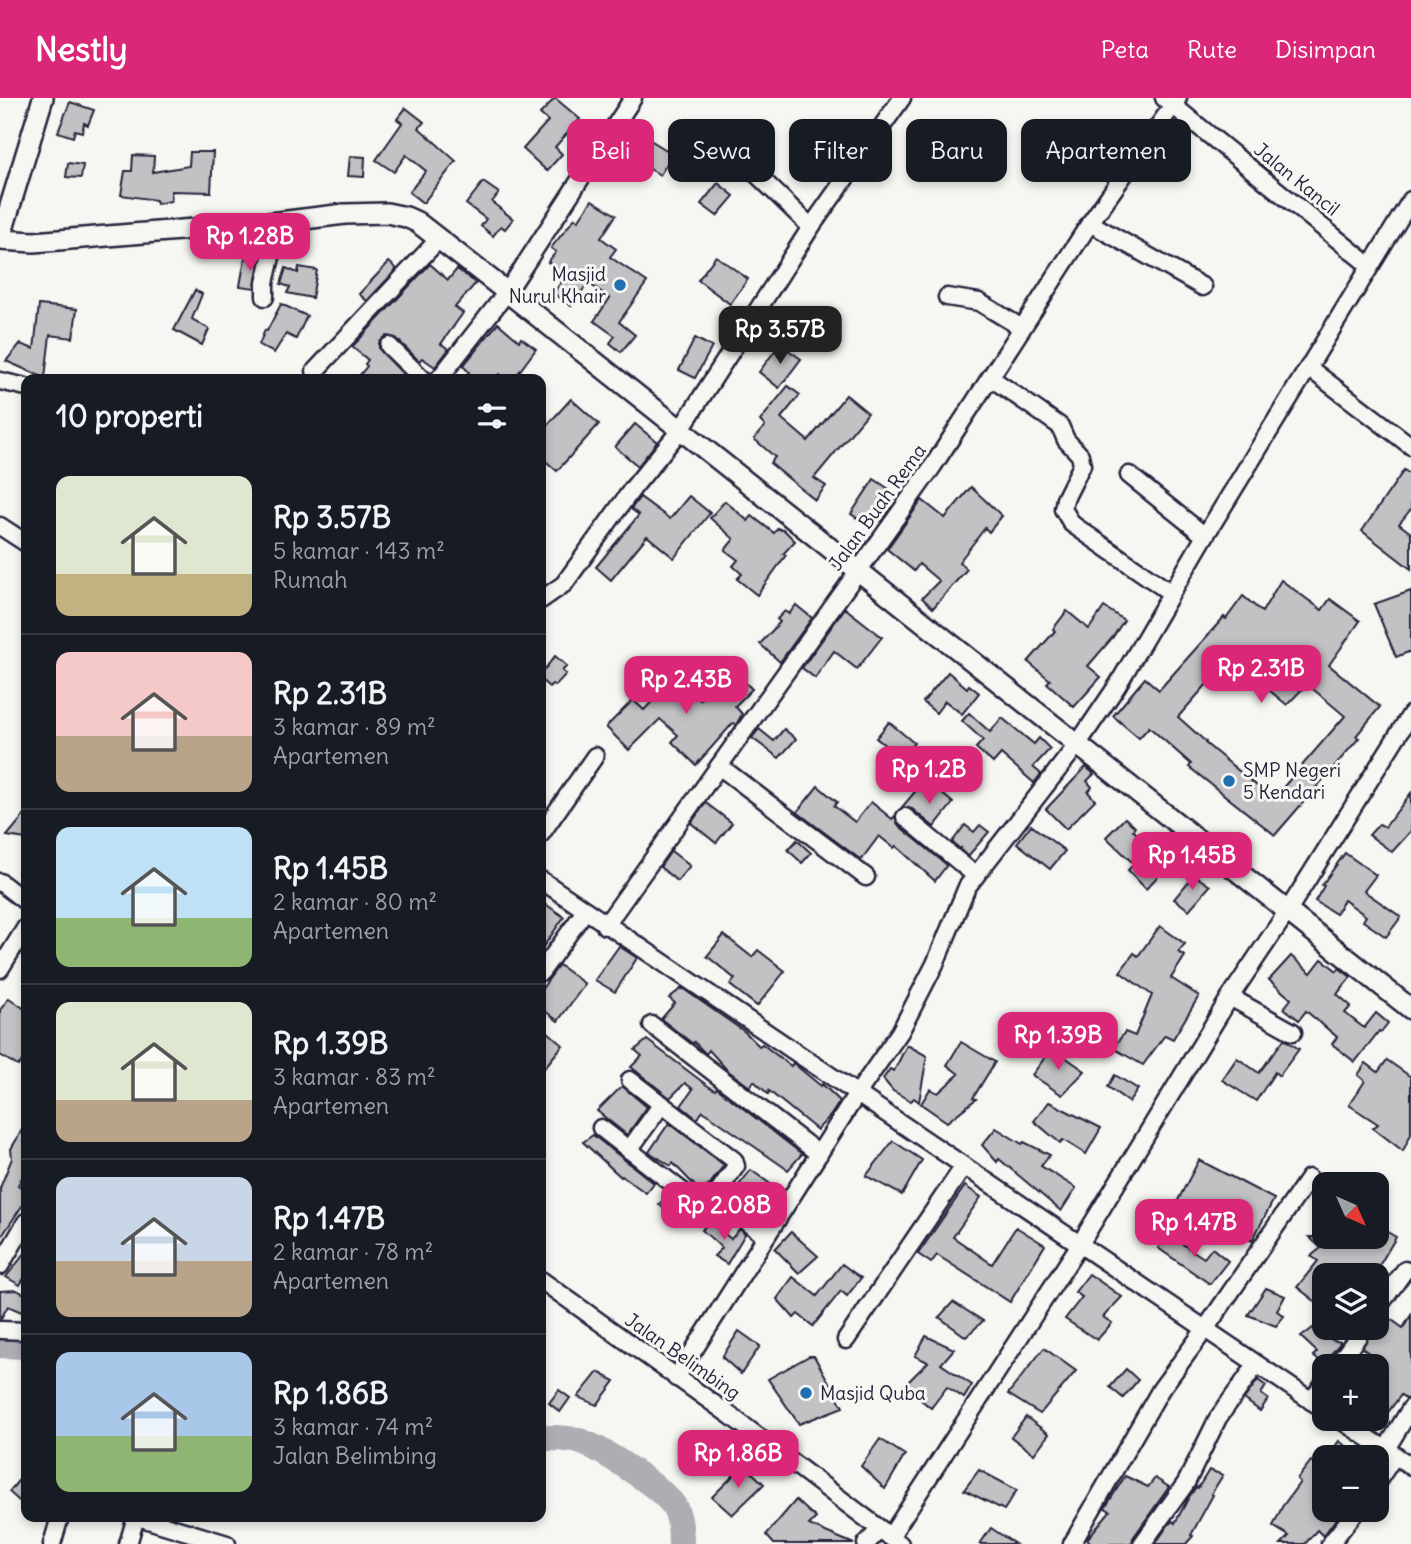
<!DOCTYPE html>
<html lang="id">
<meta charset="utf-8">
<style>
:root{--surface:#171b24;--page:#242831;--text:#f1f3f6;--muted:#9ea1a6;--line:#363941;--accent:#db2777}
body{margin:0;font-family:Delius,sans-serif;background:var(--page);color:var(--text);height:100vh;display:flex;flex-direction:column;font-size:26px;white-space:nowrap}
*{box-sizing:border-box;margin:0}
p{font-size:23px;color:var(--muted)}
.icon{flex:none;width:38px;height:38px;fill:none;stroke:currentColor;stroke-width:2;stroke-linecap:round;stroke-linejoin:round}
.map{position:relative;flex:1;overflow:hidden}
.sheet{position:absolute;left:21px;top:276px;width:525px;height:1148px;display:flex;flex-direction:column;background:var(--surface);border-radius:14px;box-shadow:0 4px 10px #0003}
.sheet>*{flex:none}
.banner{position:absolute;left:567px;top:21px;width:665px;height:63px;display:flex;gap:14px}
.needle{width:46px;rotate:135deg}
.fabs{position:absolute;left:1312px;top:1074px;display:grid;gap:14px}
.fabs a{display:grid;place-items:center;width:77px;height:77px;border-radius:14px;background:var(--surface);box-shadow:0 4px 10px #0003;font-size:35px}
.price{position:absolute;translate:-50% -60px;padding:0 16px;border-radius:14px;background:var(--accent);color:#fff;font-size:23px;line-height:46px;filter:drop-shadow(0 2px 4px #0008)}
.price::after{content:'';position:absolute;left:50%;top:42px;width:21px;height:16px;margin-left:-10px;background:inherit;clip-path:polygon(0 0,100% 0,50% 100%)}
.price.selected{background:#222;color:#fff}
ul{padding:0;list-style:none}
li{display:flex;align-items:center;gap:21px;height:175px;padding:0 35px}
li+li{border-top:2px solid var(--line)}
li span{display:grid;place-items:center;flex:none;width:196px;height:140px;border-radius:14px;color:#555}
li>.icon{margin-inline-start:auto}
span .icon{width:84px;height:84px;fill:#fffc;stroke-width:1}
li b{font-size:30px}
h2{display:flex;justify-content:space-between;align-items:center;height:84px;padding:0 35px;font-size:30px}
.chip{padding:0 24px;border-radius:14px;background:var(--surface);box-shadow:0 4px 10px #0003;font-size:24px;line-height:63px}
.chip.selected{background:var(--accent);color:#fff}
header{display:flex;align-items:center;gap:42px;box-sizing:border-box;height:98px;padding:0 35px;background:var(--accent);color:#fff}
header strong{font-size:33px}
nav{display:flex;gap:38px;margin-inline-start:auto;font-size:24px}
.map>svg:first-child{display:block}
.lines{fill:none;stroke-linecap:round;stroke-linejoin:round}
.river{stroke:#adadb3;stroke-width:26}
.building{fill:#c2c2c4;stroke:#22223b;stroke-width:2;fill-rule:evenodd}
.minor-casing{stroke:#22223b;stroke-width:21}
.tertiary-casing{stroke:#22223b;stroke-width:24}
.minor{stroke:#f6f6f2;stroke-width:16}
.tertiary{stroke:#f6f6f2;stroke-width:19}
.poi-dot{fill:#1f6fb2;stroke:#f6f6f2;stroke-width:2.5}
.labels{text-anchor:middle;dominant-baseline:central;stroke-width:6;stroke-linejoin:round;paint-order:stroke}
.street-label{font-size:19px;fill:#22223b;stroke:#f6f6f2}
.poi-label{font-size:19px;fill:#22223b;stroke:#f6f6f2;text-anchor:start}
</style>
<header>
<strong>Nestly</strong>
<nav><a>Peta</a><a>Rute</a><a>Disimpan</a></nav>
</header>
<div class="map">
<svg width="1411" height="1446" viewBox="0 0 1411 1446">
<rect width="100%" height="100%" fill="#f6f6f2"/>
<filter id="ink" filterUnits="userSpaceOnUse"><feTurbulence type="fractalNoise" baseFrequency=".0143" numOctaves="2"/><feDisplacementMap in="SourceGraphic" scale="14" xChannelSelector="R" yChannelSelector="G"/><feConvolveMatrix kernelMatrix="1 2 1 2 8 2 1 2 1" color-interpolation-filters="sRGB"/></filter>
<g filter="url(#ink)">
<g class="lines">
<!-- river -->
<g class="river">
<path d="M0,1247L26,1248"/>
<path d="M541,1340C555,1340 565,1339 579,1343C601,1350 661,1389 674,1408C680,1418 681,1435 681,1446"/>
</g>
</g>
<!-- building -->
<g class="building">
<path d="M555,0L580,21L555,49L562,56L547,73L523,51L548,23L540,16Z"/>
<path d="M70,4L94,12L88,27L84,25L82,34L75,32L73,39L58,34Z"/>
<path d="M406,10L424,24L419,30L456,63L423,105L409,94L426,73L406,57L394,74L376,62L402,25L397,21Z"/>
<path d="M642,37L673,56L660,77L628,58Z"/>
<path d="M190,54H213L211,94L171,93V103L156,106V102L121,97L125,73H132L133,57L154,58L153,74L189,68Z"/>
<path d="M350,58L365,59L364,79L348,78Z"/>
<path d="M68,65L83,67L81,80L66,79Z"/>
<path d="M483,84L499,95L492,104L513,121L505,131L501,128L493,138L481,128L486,121L466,106Z"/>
<path d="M718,85L734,98L717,118L701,106Z"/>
<path d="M592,102L616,117L601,140L616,151L610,159L647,184L619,224L635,237L621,254L610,245L615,238L594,223L610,200L588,185L571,208L553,195L566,178L548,164L556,154L551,150L575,120L578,123Z"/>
<path d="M716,158L748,181L730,206L698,182Z"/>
<path d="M245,160L259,163L255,190L240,188Z"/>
<path d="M389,164L397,171L367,203L359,196Z"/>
<path d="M430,166L448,182L457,171L476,185L455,209L463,215L441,246L449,251L435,269L422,260L419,263L396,240L386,238L379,245V251L405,278L402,282H356L367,268L365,266L368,262L352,249Z"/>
<path d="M299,169L317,172L312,200L287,195L290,189L281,186L286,170L298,175Z"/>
<path d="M195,192L202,196L192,221L209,231L202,247L174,232Z"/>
<path d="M281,206L307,218L296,241L286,236L274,255L259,247L265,232L267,233Z"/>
<path d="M39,207L77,211L73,240L50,237L45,280L6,263L20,246L34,251Z"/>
<path d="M498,225L519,243L521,240L536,251L513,282H507L500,276L494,282H462L469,274L463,268Z"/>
<path d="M695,240L712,249L695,280L679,272Z"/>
<path d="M780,246L801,261L779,290L759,274Z"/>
<path d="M788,288L800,297L781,320L808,343L846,297L868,315L814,380L826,388L815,402L770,365L775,359L754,341L765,328L760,323Z"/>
<path d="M571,301L599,326L557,373L541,359V334Z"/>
<path d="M635,326L657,344L638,368L615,349Z"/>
<path d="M1404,372L1411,377V411L1399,426L1411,435V471L1362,433Z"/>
<path d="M874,381L892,393L869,428L851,416Z"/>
<path d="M971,389L1002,418L989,434L985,430L959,464L967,471L933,510L922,500L939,483L919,466L914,473L887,451L922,402L945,420Z"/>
<path d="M689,398L710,415L674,460L647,438L611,482L596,469L639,417L631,411L640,399L670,421Z"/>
<path d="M725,403L748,423L752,418L774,435L778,430L781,432L783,431L795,443L783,456L786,457L757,497L737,481L742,476L733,468L738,462L725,452L734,441L710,420Z"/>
<path d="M1281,482L1322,512L1330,501L1360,523L1329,567L1380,609L1356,638L1359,640L1275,737L1189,669L1191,666L1149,629L1139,640L1113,618L1145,580L1159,592L1224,519L1226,521L1243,498L1262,514ZM1230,560L1287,607L1307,586L1345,618L1273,701L1205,645L1206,644L1178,619Z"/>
<path d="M1411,493V553L1396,559L1374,506Z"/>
<path d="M796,507L812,520L780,564L760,546L780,524L777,521L785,513L789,516Z"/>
<path d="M1104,509L1124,522L1113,539L1088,568L1101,579L1074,609L1047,585L1050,582L1028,564L1055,533L1053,531L1067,513L1089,531Z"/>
<path d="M845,510L882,539L857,571L834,553L815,580L802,570Z"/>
<path d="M555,558L567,568L562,573L566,576L555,588L552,586L549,589L541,582V576Z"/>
<path d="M729,569L752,591L735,608L742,616L736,627L733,625L696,667L672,644L678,637L660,621L629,652L606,629L633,602L644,612L659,596L663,600L680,583L700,602Z"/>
<path d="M948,574L967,590L969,587L979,595L962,616L945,603L936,615L923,604Z"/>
<path d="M969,615L990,634L1002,620L1034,646L1039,640L1050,651L1033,669L1041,676L1034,685L1001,656L993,665L976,650L983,642L962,623Z"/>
<path d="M889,624L914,645L901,660L876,640Z"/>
<path d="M759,631L774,643L784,631L796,641L779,660L752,640Z"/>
<path d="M1086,669L1094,676L1087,683L1092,689L1088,694L1095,702L1066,731L1046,711Z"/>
<path d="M818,688L837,704L834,708L855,724L871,704L892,721L895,718L898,727L947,767L935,783L896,748L894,750L879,738L861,762L797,714Z"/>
<path d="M919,689L933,701L939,693L953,705L934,729L912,711L902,709Z"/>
<path d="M1411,695V733L1392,754L1369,737L1379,726L1385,729Z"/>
<path d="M706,705L732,725L716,745L691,725Z"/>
<path d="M26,715V741L7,738Z"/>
<path d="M1125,720L1135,729L1133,732L1150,749L1152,746L1172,763L1146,791L1128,772L1134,766L1106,739Z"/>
<path d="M965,727L974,734L980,727L989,734L968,758L960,751L962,749L960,751L952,744Z"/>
<path d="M1031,727L1065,753L1050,771L1017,745Z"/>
<path d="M797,742L811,755L802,765L788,752Z"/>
<path d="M671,753L690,768L677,783L660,769Z"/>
<path d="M1345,755L1376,777L1364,793L1401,819L1386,839L1363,823L1366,818L1344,802L1336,816L1315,803L1324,788L1322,787Z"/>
<path d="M1194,777L1210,788L1189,812L1174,801Z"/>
<path d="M541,803L564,819L541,852Z"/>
<path d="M1160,828L1185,846L1178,854L1185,858L1171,880L1199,898L1173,941L1165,937L1143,967L1113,950L1125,934L1135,938L1152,897L1120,874L1134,855L1138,858Z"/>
<path d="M724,837L752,859L758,852L785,873L757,908L730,887L735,881L707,858Z"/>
<path d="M619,848L637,860L615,894L595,882Z"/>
<path d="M1291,858L1311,875L1322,861L1337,873L1339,870L1351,879L1337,896L1351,908L1345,915L1364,930L1376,915L1388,925L1381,934L1379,933L1355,964L1332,946L1337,939L1306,913L1299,922L1284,910L1291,901L1269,882Z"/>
<path d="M559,867L585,886L558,923L541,910V892Z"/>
<path d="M682,890L745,934L759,948L762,946L791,968L793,965L821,988L822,986L840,1003L831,1017L817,1032L769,993L768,996L754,983L750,989L727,972L709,952L706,956L694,944L693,946L661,921L675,905L669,900Z"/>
<path d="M9,900L26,912V959L18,968L0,957V912Z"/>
<path d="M548,934L563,947L541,974V943Z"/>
<path d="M1284,941L1299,951L1279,978L1275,974L1256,1003L1222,982L1237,960L1259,975Z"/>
<path d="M647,942L708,988L715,992L717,990L802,1056L788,1072L703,1013L697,1021L681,1008L693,991L685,985L670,1000L631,969L642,958L635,952Z"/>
<path d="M961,944L995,964L973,1000L976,1001L947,1024L921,1006L930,991L938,995L959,976L947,967Z"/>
<path d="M907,947L927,958L919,1004L914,1000L911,1003L893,993L883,981L890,971L894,973Z"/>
<path d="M1052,950L1085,973L1062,997L1032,977Z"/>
<path d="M1387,962L1411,979V1036L1403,1053L1373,1030L1378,1026L1349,1007L1365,983L1358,977L1366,965L1378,974Z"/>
<path d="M1115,977L1138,991L1129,1004L1108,989Z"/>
<path d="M622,988L647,1009L627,1037L597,1013Z"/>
<path d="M1049,1004L1101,1030L1086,1056L1063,1042L1060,1045L1034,1023Z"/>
<path d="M26,1025V1072L18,1087L26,1093V1102L0,1141V1090L12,1060L11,1051Z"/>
<path d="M669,1025L724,1067L710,1086L701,1094L673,1065L671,1068L649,1054Z"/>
<path d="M996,1030L1022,1046L1024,1044L1050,1057L1041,1068L1076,1090L1061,1113L999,1061L997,1064L982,1047Z"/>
<path d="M593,1037L654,1085L646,1095L622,1078L621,1079L583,1044Z"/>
<path d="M893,1043L922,1062L902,1097L866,1078Z"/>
<path d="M1199,1062L1274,1101L1252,1143L1177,1104Z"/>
<path d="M751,1072L776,1090L759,1113L735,1092Z"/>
<path d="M965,1088L981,1099L953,1139L992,1166L1016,1129L1045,1147L1010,1204L937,1157L931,1165L918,1156Z"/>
<path d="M670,1097L692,1114L678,1125L659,1106Z"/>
<path d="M709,1124L731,1141L740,1131L745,1136L727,1166L714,1158L722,1150L702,1132Z"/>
<path d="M1377,1128L1396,1139L1373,1178H1325V1211L1297,1189L1318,1163L1311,1158L1321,1150L1309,1139H1338L1351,1147L1355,1139H1377Z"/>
<path d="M791,1134L818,1158L799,1175L775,1151Z"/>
<path d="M1167,1136L1204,1160L1212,1150L1228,1163L1210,1186L1158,1150Z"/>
<path d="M26,1154V1177L20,1187L6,1179Z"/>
<path d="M842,1166L861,1180L847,1198L841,1193L813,1228L798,1216L794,1220L777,1201L793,1179L817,1198Z"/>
<path d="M1089,1176L1122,1199L1103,1219L1112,1225L1097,1242L1065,1221L1082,1199L1075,1194Z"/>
<path d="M1266,1190L1285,1198L1277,1213L1284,1218L1276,1228L1248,1217Z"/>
<path d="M17,1192L26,1197V1216L8,1208L0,1222V1193Z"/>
<path d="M953,1204L983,1223L966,1239L939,1219Z"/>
<path d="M1385,1217L1403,1230L1411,1217V1300L1406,1301L1401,1297L1377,1329V1290L1383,1282L1377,1277L1385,1266L1362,1250L1374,1230H1377V1225Z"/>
<path d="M1325,1221V1235L1332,1242L1341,1244L1323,1266L1313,1258L1317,1254L1301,1239Z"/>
<path d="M739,1233L760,1248L741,1276L722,1259Z"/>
<path d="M926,1238L954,1251L941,1266L972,1287L964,1300L947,1289L931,1310L904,1288L928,1264L915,1258Z"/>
<path d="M1044,1250L1076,1273L1040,1316L1008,1296Z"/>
<path d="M809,1258H814L843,1309L799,1326L768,1281Z"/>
<path d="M1126,1271L1138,1282L1123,1300L1110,1289Z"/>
<path d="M598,1274L615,1283L597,1307L578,1299Z"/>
<path d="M1258,1282L1266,1288L1261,1296L1268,1301L1260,1313L1244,1301Z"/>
<path d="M559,1292L570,1300L560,1314L549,1305Z"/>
<path d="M1026,1319L1049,1336L1034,1356L1011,1339Z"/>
<path d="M880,1341L905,1357L885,1391L861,1368Z"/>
<path d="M1339,1343L1362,1360H1327Z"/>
<path d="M1311,1363L1325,1372V1413L1336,1421L1323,1438L1317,1432L1305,1446H1281L1289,1438L1273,1428L1282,1409L1300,1384L1297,1381Z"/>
<path d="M744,1367L764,1386L732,1417L712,1399Z"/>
<path d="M979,1372L1017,1392L1004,1412L964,1392Z"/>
<path d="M1209,1372L1223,1377L1211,1396L1213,1397L1191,1437L1193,1438L1186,1446H1155L1169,1426L1173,1423L1175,1425L1189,1399L1196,1389L1198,1390Z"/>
<path d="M26,1373V1409L9,1394Z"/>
<path d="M1125,1378L1148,1389L1155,1380L1169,1389L1133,1440L1132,1446H1092L1087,1441L1110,1413L1105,1410Z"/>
<path d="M796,1402L816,1420L809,1427L854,1446H774L766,1437Z"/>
<path d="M991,1430L1015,1446H980Z"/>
</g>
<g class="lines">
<!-- minor casing -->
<g class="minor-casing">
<g id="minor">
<path d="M1164,0L1370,168"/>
<path d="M745,65L811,129"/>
<path d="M1090,125L1203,189"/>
<path d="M265,199V185L279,124"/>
<path d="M947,199L979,204L1022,230"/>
<path d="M389,248L424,282"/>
<path d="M1309,270L1411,348"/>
<path d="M315,273L438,142"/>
<path d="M991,280L1060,328L1066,342L1080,357L1082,367L1065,401L1063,411L1072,426L1171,495"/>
<path d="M438,282L507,194L633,0"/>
<path d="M0,283L26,289"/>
<path d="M1129,377L1205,438"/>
<path d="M0,428L26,445"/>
<path d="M541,502L564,486L633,390L681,331L811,129L902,0"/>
<path d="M719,668L866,779"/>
<path d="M905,719L975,777"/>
<path d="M541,736L595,658"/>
<path d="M541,782L1325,1312"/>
<path d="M0,784L26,804"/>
<path d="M605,828L933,368L1090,125L1178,0"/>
<path d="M0,871L26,829"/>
<path d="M541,874L585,813"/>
<path d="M1230,899L1293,934"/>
<path d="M652,927L819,1056"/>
<path d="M630,982L734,1062L736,1068L715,1098"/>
<path d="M601,1030L704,1110H708L715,1098L765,1138"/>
<path d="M629,1052L662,1006"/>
<path d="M0,1168L26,1124"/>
<path d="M541,1182L731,1318L900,1446"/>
<path d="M1377,1211L1405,1172"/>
<path d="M0,1232L26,1233"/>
<path d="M846,1242L964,1068"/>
<path d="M1336,1269L1364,1230"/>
<path d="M676,1280L857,996L900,934L935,866L967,789L1077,647L1117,588L1205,438L1411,102"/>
<path d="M1311,1303L1325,1284"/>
<path d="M1339,1321L1411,1368"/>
<path d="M1386,1351L1411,1310"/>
<path d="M1377,1384L1395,1357"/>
<path d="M138,1419L227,1446"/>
<path d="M890,1439L1080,1146L1230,899L1287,814L1411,616"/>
<path d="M52,1446L60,1419"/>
<path d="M128,1446L136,1419"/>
<path d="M866,1446L880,1431"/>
<path d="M1072,1446L1161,1291L1206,1230L1309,1080"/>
<path d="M1142,1446L1186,1385L1218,1320L1256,1267"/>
<path d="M1330,1446L1357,1412"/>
</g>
</g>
<!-- tertiary casing -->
<g class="tertiary-casing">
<g id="tertiary">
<path d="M0,141L43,0"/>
<path d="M0,142L34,144L279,124L345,116L387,115L406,119L417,124L507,194L1411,911"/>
</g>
</g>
<!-- minor -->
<use href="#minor" class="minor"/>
<!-- tertiary -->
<use href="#tertiary" class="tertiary"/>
</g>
</g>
<!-- markers -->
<g class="poi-dot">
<circle cx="620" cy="187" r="7"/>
<circle cx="1229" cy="683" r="7"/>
<circle cx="806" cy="1295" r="7"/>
</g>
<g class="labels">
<!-- street labels -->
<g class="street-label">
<text transform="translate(1297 81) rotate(39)">Jalan Kancil</text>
<text transform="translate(877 409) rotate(-54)">Jalan Buah Rema</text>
<text transform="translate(683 1258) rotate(35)">Jalan Belimbing</text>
</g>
<!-- poi labels -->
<g class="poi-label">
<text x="606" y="176" text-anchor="end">Masjid<tspan x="606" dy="22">Nurul Khair</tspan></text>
<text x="1243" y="672">SMP Negeri<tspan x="1243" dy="22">5 Kendari</tspan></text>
<text x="820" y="1295">Masjid Quba</text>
</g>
</g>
</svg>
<div class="fabs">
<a><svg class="needle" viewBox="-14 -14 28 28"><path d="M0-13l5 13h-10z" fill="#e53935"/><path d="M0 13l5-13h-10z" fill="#9ea1a6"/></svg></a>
<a><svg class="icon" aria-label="layers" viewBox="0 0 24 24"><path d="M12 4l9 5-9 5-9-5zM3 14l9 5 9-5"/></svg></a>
<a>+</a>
<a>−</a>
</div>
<b class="price" style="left:250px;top:175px">Rp 1.28B</b>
<b class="price selected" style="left:780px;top:268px">Rp 3.57B</b>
<b class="price" style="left:1261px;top:607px">Rp 2.31B</b>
<b class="price" style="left:686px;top:618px">Rp 2.43B</b>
<b class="price" style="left:929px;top:708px">Rp 1.2B</b>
<b class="price" style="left:1192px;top:794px">Rp 1.45B</b>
<b class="price" style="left:1058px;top:974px">Rp 1.39B</b>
<b class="price" style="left:724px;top:1144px">Rp 2.08B</b>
<b class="price" style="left:1194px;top:1161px">Rp 1.47B</b>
<b class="price" style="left:738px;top:1392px">Rp 1.86B</b>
<div class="banner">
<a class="chip selected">Beli</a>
<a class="chip">Sewa</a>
<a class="chip">Filter</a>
<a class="chip">Baru</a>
<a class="chip">Apartemen</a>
</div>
<section class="sheet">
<h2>10 properti<svg class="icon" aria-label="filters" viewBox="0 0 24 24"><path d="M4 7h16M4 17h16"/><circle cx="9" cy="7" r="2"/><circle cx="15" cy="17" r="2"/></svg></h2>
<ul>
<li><span style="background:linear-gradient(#dfe7d0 70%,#c2b280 0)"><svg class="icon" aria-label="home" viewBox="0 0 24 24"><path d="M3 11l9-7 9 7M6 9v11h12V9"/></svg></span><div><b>Rp 3.57B</b><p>5 kamar · 143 m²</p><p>Rumah</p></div></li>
<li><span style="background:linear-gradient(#f6c9c9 60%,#b9a48a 0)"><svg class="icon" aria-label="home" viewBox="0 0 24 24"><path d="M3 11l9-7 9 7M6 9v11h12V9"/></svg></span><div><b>Rp 2.31B</b><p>3 kamar · 89 m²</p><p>Apartemen</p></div></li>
<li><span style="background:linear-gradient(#bfe0f5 65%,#8fb573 0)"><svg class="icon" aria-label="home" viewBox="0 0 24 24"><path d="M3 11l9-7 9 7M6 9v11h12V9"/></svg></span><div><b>Rp 1.45B</b><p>2 kamar · 80 m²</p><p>Apartemen</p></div></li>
<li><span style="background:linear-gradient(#dfe7d0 70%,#b9a48a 0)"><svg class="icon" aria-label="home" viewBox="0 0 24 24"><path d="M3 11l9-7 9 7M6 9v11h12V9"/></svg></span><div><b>Rp 1.39B</b><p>3 kamar · 83 m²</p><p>Apartemen</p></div></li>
<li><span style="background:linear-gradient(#c9d6e8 60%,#b9a48a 0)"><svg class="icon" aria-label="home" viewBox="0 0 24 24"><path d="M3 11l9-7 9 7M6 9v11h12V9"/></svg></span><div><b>Rp 1.47B</b><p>2 kamar · 78 m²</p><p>Apartemen</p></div></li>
<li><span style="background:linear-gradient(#a9c7e8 60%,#8fb573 0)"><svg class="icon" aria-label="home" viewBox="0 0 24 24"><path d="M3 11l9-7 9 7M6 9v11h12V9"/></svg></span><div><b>Rp 1.86B</b><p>3 kamar · 74 m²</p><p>Jalan Belimbing</p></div></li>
</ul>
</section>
</div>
